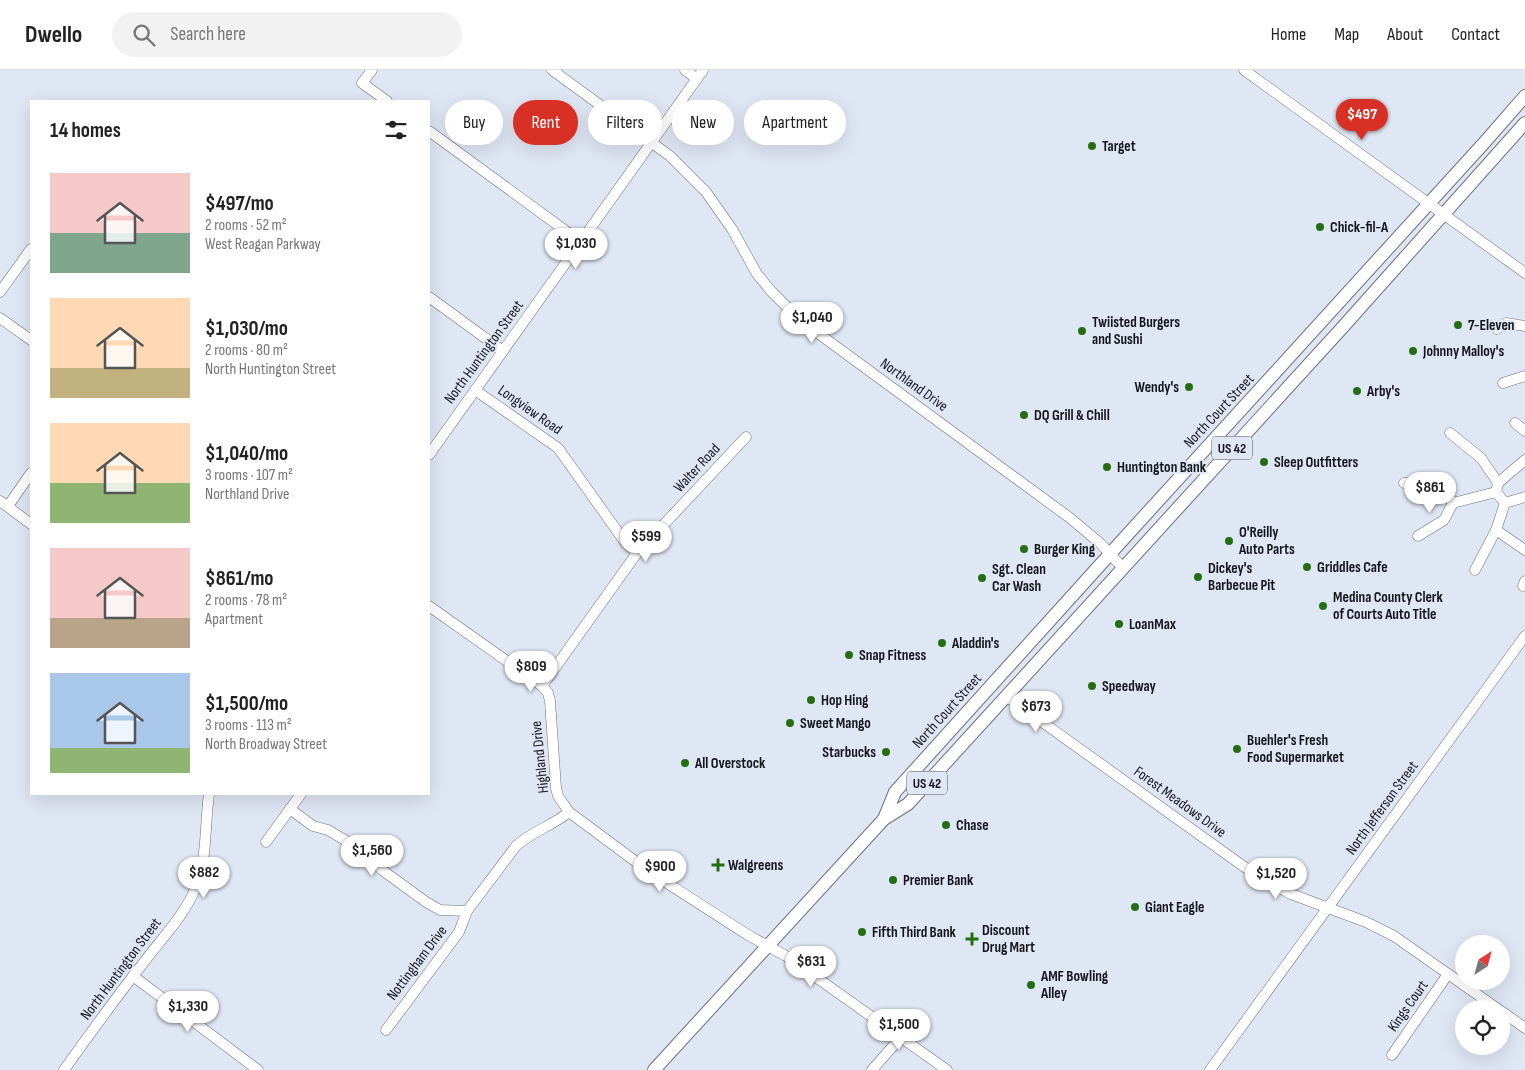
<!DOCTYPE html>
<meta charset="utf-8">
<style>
:root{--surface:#fff;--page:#f2f2f2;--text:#222;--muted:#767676;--line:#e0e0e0;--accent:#d93025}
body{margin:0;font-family:"Sofia Sans Condensed",sans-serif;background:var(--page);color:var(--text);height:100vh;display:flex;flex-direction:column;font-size:19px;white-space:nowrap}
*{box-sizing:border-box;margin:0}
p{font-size:16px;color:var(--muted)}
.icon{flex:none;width:28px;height:28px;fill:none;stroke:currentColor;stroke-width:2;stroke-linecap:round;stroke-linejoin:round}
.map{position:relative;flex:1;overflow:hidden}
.details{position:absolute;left:30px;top:30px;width:400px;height:695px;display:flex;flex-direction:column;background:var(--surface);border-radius:0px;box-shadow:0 5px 20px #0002}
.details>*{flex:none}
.hud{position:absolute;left:445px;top:30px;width:475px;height:45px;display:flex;gap:10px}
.needle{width:32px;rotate:36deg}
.controls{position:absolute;left:1455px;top:865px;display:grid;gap:10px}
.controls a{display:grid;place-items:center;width:55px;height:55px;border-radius:50%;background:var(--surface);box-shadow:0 5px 20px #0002;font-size:25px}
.price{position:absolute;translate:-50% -42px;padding:0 11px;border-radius:18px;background:#fff;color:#222;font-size:16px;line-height:32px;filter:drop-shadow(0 1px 2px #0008)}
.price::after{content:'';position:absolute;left:50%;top:30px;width:15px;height:11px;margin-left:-8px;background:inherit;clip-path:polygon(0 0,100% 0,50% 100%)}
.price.selected{background:var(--accent);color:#fff}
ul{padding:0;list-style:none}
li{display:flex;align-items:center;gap:15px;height:125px;padding:0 20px}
li span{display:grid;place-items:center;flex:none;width:140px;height:100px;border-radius:0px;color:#555}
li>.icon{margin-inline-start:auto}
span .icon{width:60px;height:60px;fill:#fffc;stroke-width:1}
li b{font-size:21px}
h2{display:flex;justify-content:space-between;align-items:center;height:60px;padding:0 20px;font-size:21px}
.pill{padding:0 18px;border-radius:22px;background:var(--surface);box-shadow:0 5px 20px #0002;font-size:18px;line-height:45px}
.pill.selected{background:var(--accent);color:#fff}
header{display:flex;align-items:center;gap:30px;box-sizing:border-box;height:70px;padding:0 25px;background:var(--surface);border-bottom:1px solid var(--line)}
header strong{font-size:24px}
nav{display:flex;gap:28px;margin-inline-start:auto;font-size:18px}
.search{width:350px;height:45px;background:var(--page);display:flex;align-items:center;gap:12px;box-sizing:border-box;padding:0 18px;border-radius:28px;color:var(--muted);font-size:19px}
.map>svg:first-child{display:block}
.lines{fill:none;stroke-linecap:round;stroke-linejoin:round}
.minor-casing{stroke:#6a717d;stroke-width:11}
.major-casing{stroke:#6a717d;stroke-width:14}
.minor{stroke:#fff;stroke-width:10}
.major{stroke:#fff;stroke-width:12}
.poi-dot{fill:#226e11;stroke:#dfe6f4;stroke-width:2}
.labels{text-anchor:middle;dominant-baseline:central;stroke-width:4;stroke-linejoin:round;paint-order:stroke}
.shield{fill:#dfe6f4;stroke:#51545c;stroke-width:1}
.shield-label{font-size:14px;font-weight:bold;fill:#14161b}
.poi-label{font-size:15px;font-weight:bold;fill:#14161b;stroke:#dfe6f4;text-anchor:start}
.street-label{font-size:15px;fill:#14161b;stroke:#dfe6f4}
</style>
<header>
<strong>Dwello</strong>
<div class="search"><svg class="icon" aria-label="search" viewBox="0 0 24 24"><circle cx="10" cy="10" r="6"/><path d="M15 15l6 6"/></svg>Search here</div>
<nav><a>Home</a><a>Map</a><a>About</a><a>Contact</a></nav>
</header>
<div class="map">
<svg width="1525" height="1000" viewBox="0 0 1525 1000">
<rect width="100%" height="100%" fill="#dfe6f4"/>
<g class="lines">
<!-- minor casing -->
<g class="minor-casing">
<g id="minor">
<path d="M372,0L362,13L387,31"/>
<path d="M552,0L670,86L706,122L732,159L757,204L771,221L800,250L1070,448L1101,474L1123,498"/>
<path d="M685,0L697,9"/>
<path d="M1244,0L1525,203"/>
<path d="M429,61L581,172"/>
<path d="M0,222L31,179"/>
<path d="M429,227L503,281"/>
<path d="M0,248L31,270"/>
<path d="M1497,259L1506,253L1525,256"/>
<path d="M1503,313L1525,306"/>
<path d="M475,320L558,378L625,472L637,483"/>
<path d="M1515,353L1525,361"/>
<path d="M1450,363L1481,388L1498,413"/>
<path d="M429,385L703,0"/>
<path d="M1525,390L1498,413L1496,422L1505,433L1525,427"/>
<path d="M1404,413L1435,409L1453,433L1496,422"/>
<path d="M0,431L31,454"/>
<path d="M8,436L31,403"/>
<path d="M1496,460L1525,480"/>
<path d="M1418,466L1444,450L1453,433"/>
<path d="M1475,500L1496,460L1505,433"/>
<path d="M1523,516L1525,511"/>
<path d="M429,536L542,616L548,623L550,631L556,718L558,726L569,742L647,800L748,865L786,886L947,1000"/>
<path d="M542,616L637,483L746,367"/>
<path d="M1006,626L1243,796L1272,814L1291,824L1366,852L1394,866L1498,939"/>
<path d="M290,739L313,756L328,760L365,782L382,800L426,832L440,840L467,841"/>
<path d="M266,772L301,724"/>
<path d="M133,906L258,1000"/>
<path d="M1501,941L1525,958"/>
<path d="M386,960L459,862L467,841L516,776C531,762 552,756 569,742"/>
<path d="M1392,985L1448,904"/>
<path d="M64,1000C89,965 114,930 141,896C160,870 186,845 197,814C207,788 205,752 209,724"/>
<path d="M872,1000L901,967"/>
<path d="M1210,1000L1525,566"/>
</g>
</g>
<!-- major casing -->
<g class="major-casing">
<g id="major">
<path d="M884,749L895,722L1128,464L1484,73L1525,26"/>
<path d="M654,1000L884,749L908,734L1342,258L1525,53"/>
</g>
</g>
<!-- minor -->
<use href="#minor" class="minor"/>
<!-- major -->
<use href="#major" class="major"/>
</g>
<!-- markers -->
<g class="poi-dot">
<circle cx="1092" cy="76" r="5"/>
<circle cx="1320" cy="157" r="5"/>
<circle cx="1458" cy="255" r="5"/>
<circle cx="1082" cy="261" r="5"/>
<circle cx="1413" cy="281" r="5"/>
<circle cx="1189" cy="317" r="5"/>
<circle cx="1357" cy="321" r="5"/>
<circle cx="1024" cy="345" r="5"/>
<circle cx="1264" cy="392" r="5"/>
<circle cx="1107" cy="397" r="5"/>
<circle cx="1229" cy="471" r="5"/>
<circle cx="1024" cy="479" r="5"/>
<circle cx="1307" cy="497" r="5"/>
<circle cx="1198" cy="507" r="5"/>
<circle cx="982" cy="508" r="5"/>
<circle cx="1323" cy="536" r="5"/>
<circle cx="1119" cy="554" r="5"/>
<circle cx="942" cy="573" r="5"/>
<circle cx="849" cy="585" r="5"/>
<circle cx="1092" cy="616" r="5"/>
<circle cx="811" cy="630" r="5"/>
<circle cx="790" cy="653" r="5"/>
<circle cx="1237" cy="679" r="5"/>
<circle cx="886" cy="682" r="5"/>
<circle cx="685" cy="693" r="5"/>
<circle cx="946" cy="755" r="5"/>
<path d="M715.5 787.5h5v5h5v5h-5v5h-5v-5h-5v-5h5z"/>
<circle cx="893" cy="810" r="5"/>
<circle cx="1135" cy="837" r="5"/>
<circle cx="862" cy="862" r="5"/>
<path d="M969.5 861.5h5v5h5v5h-5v5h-5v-5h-5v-5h5z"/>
<circle cx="1031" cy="915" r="5"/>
</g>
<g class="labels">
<!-- shield labels -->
<g class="shield">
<rect x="1212" y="366.5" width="40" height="23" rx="4"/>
<rect x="907" y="701.5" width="40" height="23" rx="4"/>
</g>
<g class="shield-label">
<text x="1232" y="378">US 42</text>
<text x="927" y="713">US 42</text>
</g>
<!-- poi labels -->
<g class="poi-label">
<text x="1102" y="76">Target</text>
<text x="1330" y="157">Chick-fil-A</text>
<text x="1092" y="252">Twiisted Burgers<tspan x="1092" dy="17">and Sushi</tspan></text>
<text x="1468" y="255">7-Eleven</text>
<text x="1423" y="281">Johnny Malloy's</text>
<text x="1179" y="317" text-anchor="end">Wendy's</text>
<text x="1367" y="321">Arby's</text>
<text x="1034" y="345">DQ Grill &amp; Chill</text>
<text x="1274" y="392">Sleep Outfitters</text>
<text x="1117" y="397">Huntington Bank</text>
<text x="1239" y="462">O'Reilly<tspan x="1239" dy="17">Auto Parts</tspan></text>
<text x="1034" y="479">Burger King</text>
<text x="1317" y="497">Griddles Cafe</text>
<text x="1208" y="498">Dickey's<tspan x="1208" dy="17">Barbecue Pit</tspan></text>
<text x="992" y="499">Sgt. Clean<tspan x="992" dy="17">Car Wash</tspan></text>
<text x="1333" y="527">Medina County Clerk<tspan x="1333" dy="17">of Courts Auto Title</tspan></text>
<text x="1129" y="554">LoanMax</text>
<text x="952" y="573">Aladdin's</text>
<text x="859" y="585">Snap Fitness</text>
<text x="1102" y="616">Speedway</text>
<text x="821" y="630">Hop Hing</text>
<text x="800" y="653">Sweet Mango</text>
<text x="1247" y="670">Buehler's Fresh<tspan x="1247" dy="17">Food Supermarket</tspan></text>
<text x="876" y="682" text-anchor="end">Starbucks</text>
<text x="695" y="693">All Overstock</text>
<text x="956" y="755">Chase</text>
<text x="728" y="795">Walgreens</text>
<text x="903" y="810">Premier Bank</text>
<text x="1145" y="837">Giant Eagle</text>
<text x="982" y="860">Discount<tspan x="982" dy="17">Drug Mart</tspan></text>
<text x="872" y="862">Fifth Third Bank</text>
<text x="1041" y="906">AMF Bowling<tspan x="1041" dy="17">Alley</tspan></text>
</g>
<!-- street labels -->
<g class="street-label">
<text transform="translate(484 282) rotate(-54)">North Huntington Street</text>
<text transform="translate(914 315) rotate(36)">Northland Drive</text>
<text transform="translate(530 340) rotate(35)">Longview Road</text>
<text transform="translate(1219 341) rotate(-47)">North Court Street</text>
<text transform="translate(697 398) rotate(-47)">Walter Road</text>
<text transform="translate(947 641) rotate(-48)">North Court Street</text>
<text transform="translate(540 687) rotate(-96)">Highland Drive</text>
<text transform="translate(1180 732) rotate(36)">Forest Meadows Drive</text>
<text transform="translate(1382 738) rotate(-54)">North Jefferson Street</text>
<text transform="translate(417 893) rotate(-53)">Nottingham Drive</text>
<text transform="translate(121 899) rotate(-53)">North Huntington Street</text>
<text transform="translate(1408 936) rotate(-55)">Kings Court</text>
</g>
</g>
</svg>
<div class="controls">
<a><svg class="needle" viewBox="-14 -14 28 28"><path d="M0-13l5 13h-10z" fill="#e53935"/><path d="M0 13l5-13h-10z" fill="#767676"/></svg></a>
<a><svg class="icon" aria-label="locate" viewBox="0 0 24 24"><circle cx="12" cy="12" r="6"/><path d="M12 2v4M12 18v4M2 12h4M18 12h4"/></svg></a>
</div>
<b class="price selected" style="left:1362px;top:71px">$497</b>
<b class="price" style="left:576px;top:200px">$1,030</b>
<b class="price" style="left:812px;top:274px">$1,040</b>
<b class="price" style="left:1430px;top:444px">$861</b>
<b class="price" style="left:646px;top:493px">$599</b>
<b class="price" style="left:531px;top:623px">$809</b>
<b class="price" style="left:1036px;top:663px">$673</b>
<b class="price" style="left:372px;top:807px">$1,560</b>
<b class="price" style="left:660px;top:823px">$900</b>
<b class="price" style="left:204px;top:829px">$882</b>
<b class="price" style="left:1276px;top:830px">$1,520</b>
<b class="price" style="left:811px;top:918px">$631</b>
<b class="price" style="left:188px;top:963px">$1,330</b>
<b class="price" style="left:899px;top:981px">$1,500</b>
<div class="hud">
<a class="pill">Buy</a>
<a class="pill selected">Rent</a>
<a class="pill">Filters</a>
<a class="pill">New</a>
<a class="pill">Apartment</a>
</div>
<section class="details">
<h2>14 homes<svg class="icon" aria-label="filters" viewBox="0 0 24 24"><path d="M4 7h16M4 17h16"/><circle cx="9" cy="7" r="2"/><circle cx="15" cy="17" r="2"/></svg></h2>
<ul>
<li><span style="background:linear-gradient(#f6c9c9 60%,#7fa58c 0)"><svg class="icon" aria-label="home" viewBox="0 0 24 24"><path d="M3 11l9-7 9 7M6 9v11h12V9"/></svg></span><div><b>$497/mo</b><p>2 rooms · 52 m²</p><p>West Reagan Parkway</p></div></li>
<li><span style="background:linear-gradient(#ffd9b3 70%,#c2b280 0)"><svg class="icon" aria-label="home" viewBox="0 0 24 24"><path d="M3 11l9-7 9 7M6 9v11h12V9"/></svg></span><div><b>$1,030/mo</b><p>2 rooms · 80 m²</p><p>North Huntington Street</p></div></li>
<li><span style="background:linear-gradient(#ffd9b3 60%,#8fb573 0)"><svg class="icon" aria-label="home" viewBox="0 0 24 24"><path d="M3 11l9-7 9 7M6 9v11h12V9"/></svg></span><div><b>$1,040/mo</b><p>3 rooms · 107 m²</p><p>Northland Drive</p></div></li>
<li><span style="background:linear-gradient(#f6c9c9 70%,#b9a48a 0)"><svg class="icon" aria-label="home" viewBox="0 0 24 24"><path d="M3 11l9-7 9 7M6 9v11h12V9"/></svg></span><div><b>$861/mo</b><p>2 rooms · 78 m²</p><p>Apartment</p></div></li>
<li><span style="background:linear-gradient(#a9c7e8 75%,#8fb573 0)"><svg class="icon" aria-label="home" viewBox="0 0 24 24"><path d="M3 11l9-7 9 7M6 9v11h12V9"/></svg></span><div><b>$1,500/mo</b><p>3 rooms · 113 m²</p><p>North Broadway Street</p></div></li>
</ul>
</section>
</div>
